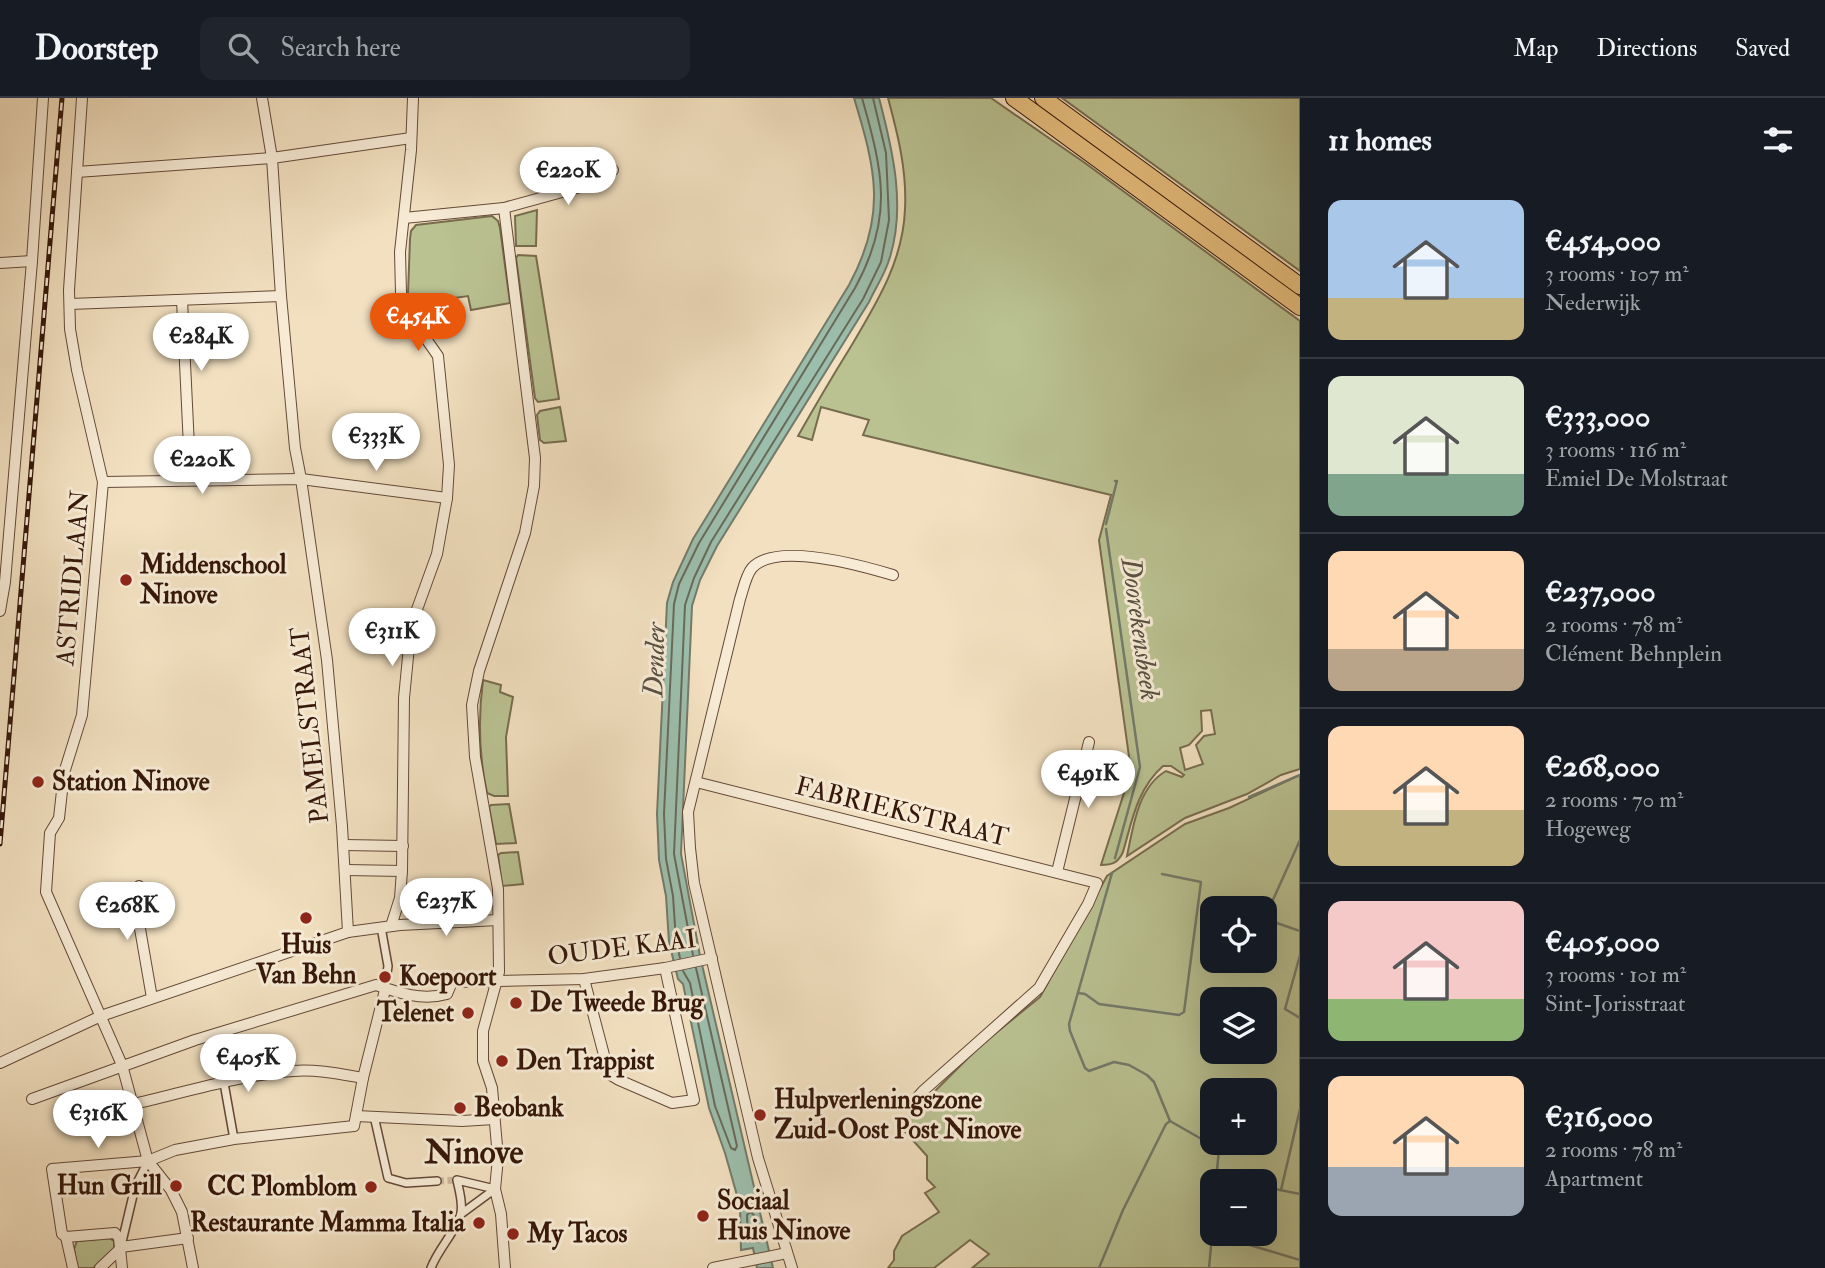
<!DOCTYPE html>
<meta charset="utf-8">
<style>
:root{--surface:#171b24;--page:#20242c;--text:#f1f3f6;--muted:#9ea1a6;--line:#363941;--accent:#ea580c}
body{margin:0;font-family:"IM FELL Double Pica",serif;background:var(--page);color:var(--text);height:100vh;display:flex;flex-direction:column;font-size:26px;white-space:nowrap}
*{box-sizing:border-box;margin:0}
p{font-size:23px;color:var(--muted)}
.icon{flex:none;width:38px;height:38px;fill:none;stroke:currentColor;stroke-width:2;stroke-linecap:round;stroke-linejoin:round}
.map{position:relative;flex:1;overflow:hidden}
.details{display:flex;flex-direction:column;background:var(--surface);width:525px}
.details>*{flex:none}
.fabs{position:absolute;left:1200px;top:798px;display:grid;gap:14px}
.fabs a{display:grid;place-items:center;width:77px;height:77px;border-radius:14px;background:var(--surface);box-shadow:0 7px 28px #0002;font-size:35px}
.price{position:absolute;translate:-50% -60px;padding:0 16px;border-radius:24px;background:#fff;color:#222;font-size:23px;line-height:46px;filter:drop-shadow(0 2px 4px #0008)}
.price::after{content:'';position:absolute;left:50%;top:42px;width:21px;height:16px;margin-left:-10px;background:inherit;clip-path:polygon(0 0,100% 0,50% 100%)}
.price.current{background:var(--accent);color:#fff}
ul{padding:0;list-style:none}
li{display:flex;align-items:center;gap:21px;height:175px;padding:0 28px}
li+li{border-top:2px solid var(--line)}
li span{display:grid;place-items:center;flex:none;width:196px;height:140px;border-radius:14px;color:#555}
li>.icon{margin-inline-start:auto}
span .icon{width:84px;height:84px;fill:#fffc;stroke-width:1}
li b{font-size:30px}
h2{display:flex;justify-content:space-between;align-items:center;height:84px;padding:0 28px;font-size:30px}
header{display:flex;align-items:center;gap:42px;box-sizing:border-box;height:98px;padding:0 35px;background:var(--surface);border-bottom:2px solid var(--line)}
header strong{font-size:33px}
nav{display:flex;gap:38px;margin-inline-start:auto;font-size:24px}
.search{width:490px;height:63px;background:var(--page);display:flex;align-items:center;gap:18px;box-sizing:border-box;padding:0 24px;border-radius:14px;color:var(--muted);font-size:26px}
main{display:flex;flex:1;min-height:0}
.map>svg:first-child{display:block}
.green{fill:#bac292;stroke:#786c4e;stroke-width:2;fill-rule:evenodd}
.water{fill:#9cbeac;stroke:#737b6b;stroke-width:2}
.lines{fill:none;stroke-linecap:round;stroke-linejoin:round}
.shore{stroke:#686a5a;stroke-width:2}
.stream{stroke:#737b6b;stroke-width:2.5}
.pedestrian-tunnel{stroke:#ccb89b;stroke-width:7;stroke-dasharray:7 3.5;stroke-linecap:butt}
.pedestrian-casing{stroke:#644937;stroke-width:10}
.minor-casing{stroke:#644937;stroke-width:12}
.trunk-casing{stroke:#351709;stroke-width:18}
.pedestrian{stroke:#f7ebd6;stroke-width:7}
.minor{stroke:#f7ebd6;stroke-width:10}
.trunk{stroke:#e9c080;stroke-width:16}
.rail-casing{stroke:#351709;stroke-width:5}
.rail{stroke:#f7ebd6;stroke-width:2.5;stroke-dasharray:8;stroke-linecap:butt}
.poi-dot{fill:#8f2418;stroke:#f7ebd6;stroke-width:2.5}
.labels{text-anchor:middle;dominant-baseline:central;stroke-width:6;stroke-linejoin:round;paint-order:stroke}
.poi-label{font-size:26px;font-weight:bold;fill:#351709;stroke:#f7ebd6;text-anchor:start}
.street-label{font-size:26px;fill:#351709;stroke:#f7ebd6}
.water-label{font-size:28px;font-style:italic;fill:#595142;stroke:#f7ebd6}
.district-label{font-size:33px;font-weight:bold;fill:#351709;stroke:#f7ebd6}
</style>
<header>
<strong>Doorstep</strong>
<div class="search"><svg class="icon" aria-label="search" viewBox="0 0 24 24"><circle cx="10" cy="10" r="6"/><path d="M15 15l6 6"/></svg>Search here</div>
<nav><a>Map</a><a>Directions</a><a>Saved</a></nav>
</header>
<main>
<div class="map">
<svg width="1300" height="1170" viewBox="0 0 1300 1170">
<rect width="100%" height="100%" fill="#f2e0c0"/>
<filter id="stains"><feTurbulence type="fractalNoise" baseFrequency=".00286" numOctaves="4"/><feColorMatrix values="0 0 0 0 .2 0 0 0 0 .09 0 0 0 0 .02 0 0 0 .5 -.17"/></filter>
<radialGradient id="worn" r=".72"><stop offset=".6" stop-color="#630" stop-opacity="0"/><stop offset="1" stop-color="#630" stop-opacity=".3"/></radialGradient>
<!-- green -->
<g class="green">
<path d="M888,0H991L1085,65L1300,223V671L1281,677L1247,696L1185,720L1127,758C1133,729 1138,689 1166,673L1182,679L1184,677L1171,668H1163C1137,691 1132,723 1123,754C1118,765 1112,767 1101,767L1131,673L1099,442L1111,397L863,337L869,322L821,309L812,342L798,338C815,308 832,279 850,250C876,206 903,164 905,111C907,73 898,37 888,0ZM1211,612L1215,636L1204,638L1196,647L1203,666L1185,672L1180,650L1189,647L1202,633L1201,613Z"/>
<path d="M1062,0H1300V173Z"/>
<path d="M537,112L536,148H516L515,118Z"/>
<path d="M492,118L498,123L500,130L510,205L471,212L468,198L426,204L413,209L408,196L410,141L411,133L416,127Z"/>
<path d="M518,157L536,158L559,301L538,304L535,300L516,160Z"/>
<path d="M560,309L566,343L544,345L540,342L537,317L540,313Z"/>
<path d="M483,582L501,587L500,594L513,599L506,639L508,698H494L487,695C479,658 478,620 483,582Z"/>
<path d="M1300,677V1170H972L989,1156L970,1142L934,1170H888L894,1162V1153L902,1138L939,1114L925,1095L935,1089L927,1081V1058L900,1028L981,947L1040,899L1107,778L1185,726L1229,710ZM1213,810H1265V863H1213ZM1213,901H1265V954H1213ZM1213,992H1265V1045H1213ZM1213,1083H1265V1136H1213Z"/>
<path d="M509,706L516,745L496,746L489,709L491,707Z"/>
<path d="M518,754L523,786L502,788L498,757L501,755Z"/>
<path d="M109,1140L114,1143V1152L93,1170H77L74,1151L77,1143Z"/>
</g>
<!-- water -->
<path class="water" d="M854,0H879C893,53 907,112 888,165C883,179 875,191 869,204L717,448L700,482L692,508L681,756L700,858L773,1170H757L753,1150L741,1152L740,1108L725,1055L709,1010L683,886L678,881L669,844L666,798L659,762L657,716L667,505L673,484L693,441L849,187C887,117 876,72 854,0Z"/>
<g class="lines">
<!-- shore -->
<g class="shore">
<path d="M693,857L674,756L685,507L694,480L711,444L863,201L881,164L889,122L886,55L873,0"/>
<path d="M680,860L676,843L673,798L666,761L664,716L674,506L679,486L699,445L855,190C894,119 883,74 862,0"/>
<path d="M683,873L690,885L715,1008L731,1050L735,1052L737,1048L696,870"/>
<path d="M750,1114L754,1117L760,1140L758,1144L748,1141L747,1117Z"/>
</g>
<!-- stream -->
<g class="stream">
<path d="M1106,426L1117,383H1115"/>
<path d="M1106,431L1140,669L1115,760"/>
<path d="M1249,699L1300,677"/>
<path d="M1300,742L1267,815L1268,822L1300,833"/>
<path d="M1112,775L1069,926L1070,933L1085,970L1089,973L1114,964L1129,967L1147,977L1154,984L1170,1023L1219,1051L1216,1083"/>
<path d="M1300,857L1285,911L1300,920"/>
<path d="M1078,895L1085,896L1099,906L1179,917L1184,914L1201,784L1162,776"/>
<path d="M1219,1081L1233,1083"/>
<path d="M1265,1089L1300,1096"/>
<path d="M1281,1092L1300,1011"/>
<path d="M1223,1139L1300,1162"/>
<path d="M1099,1170L1123,1112L1166,1026L1170,1023"/>
<path d="M1209,1170L1213,1127"/>
</g>
<!-- pedestrian-tunnel -->
<path class="pedestrian-tunnel" d="M437,1083L457,1082"/>
<!-- pedestrian casing -->
<g class="pedestrian-casing">
<g id="pedestrian">
<path d="M381,829L388,868L387,875"/>
<path d="M224,985L234,1041"/>
<path d="M374,1018L388,1080L406,1085L437,1083"/>
<path d="M461,1116L495,1091"/>
<path d="M121,1148L135,1089L148,1063"/>
<path d="M431,1170C438,1151 457,1132 461,1115C463,1104 459,1092 457,1082L495,1091"/>
</g>
</g>
<!-- minor casing -->
<g class="minor-casing">
<g id="minor">
<path d="M82,0L69,192L70,231L77,272L103,384L82,617L64,675L59,720L50,735L46,794L122,967L148,1063L171,1092L182,1114L193,1170"/>
<path d="M262,0L272,60L281,198L295,350L301,381L327,562L342,728L348,834"/>
<path d="M77,74L272,60L411,40"/>
<path d="M504,110L602,83L613,72"/>
<path d="M404,120L504,110L535,360L534,388L525,435L479,573L472,607L475,659L498,791L499,874L483,933V963L492,990L498,1060L495,1091L501,1116L505,1170"/>
<path d="M0,165L32,163"/>
<path d="M182,202L189,349"/>
<path d="M70,206L281,198"/>
<path d="M103,384L301,381L447,400"/>
<path d="M0,513L5,484L32,163L43,0"/>
<path d="M696,684L1097,785L1088,806L1039,890L923,993L916,1001"/>
<path d="M344,747L403,748"/>
<path d="M346,772L402,773"/>
<path d="M1057,774L1089,644"/>
<path d="M139,788L135,802L152,900"/>
<path d="M391,828L400,800L402,773L404,600L411,528L437,456L447,400L449,367L438,258L408,215L401,195L400,154L411,52L413,0"/>
<path d="M584,881L609,976L619,982L672,1005L694,1002L665,870"/>
<path d="M0,965L101,918L348,834L400,827L498,822"/>
<path d="M32,1001L195,942L376,887C399,895 422,903 447,896L452,884L584,881L665,870L712,860"/>
<path d="M134,1006C186,994 240,977 293,973C316,971 340,976 363,980"/>
<path d="M356,1018L462,1023L494,1021"/>
<path d="M66,1139L115,1135L119,1140L122,1170"/>
<path d="M121,1149L188,1140"/>
<path d="M73,1170L66,1139L62,1136L52,1071L148,1063L175,1052L234,1041L354,1028L363,980L385,892"/>
<path d="M100,1170L121,1150"/>
<path d="M713,1170L787,1155"/>
<path d="M792,1170L758,1060L694,785L690,750L688,714L740,501C743,492 746,477 752,470C776,443 863,468 893,477"/>
</g>
</g>
<!-- trunk casing -->
<g class="trunk-casing">
<g id="trunk">
<path d="M1014,0L1300,209"/>
<path d="M1043,0L1300,188"/>
</g>
</g>
<!-- pedestrian -->
<use href="#pedestrian" class="pedestrian"/>
<!-- minor -->
<use href="#minor" class="minor"/>
<!-- trunk -->
<use href="#trunk" class="trunk"/>
<!-- rail casing -->
<g class="rail-casing">
<path id="rail" d="M0,746L62,0"/>
</g>
<!-- rail -->
<use href="#rail" class="rail"/>
</g>
<!-- markers -->
<g class="poi-dot">
<circle cx="126" cy="482" r="7"/>
<circle cx="38" cy="684" r="7"/>
<circle cx="306" cy="820" r="7"/>
<circle cx="385" cy="879" r="7"/>
<circle cx="516" cy="905" r="7"/>
<circle cx="468" cy="915" r="7"/>
<circle cx="502" cy="963" r="7"/>
<circle cx="460" cy="1010" r="7"/>
<circle cx="760" cy="1017" r="7"/>
<circle cx="176" cy="1088" r="7"/>
<circle cx="371" cy="1089" r="7"/>
<circle cx="703" cy="1118" r="7"/>
<circle cx="479" cy="1125" r="7"/>
<circle cx="513" cy="1136" r="7"/>
</g>
<g class="labels">
<!-- poi labels -->
<g class="poi-label">
<text x="140" y="467">Middenschool<tspan x="140" dy="30">Ninove</tspan></text>
<text x="52" y="684">Station Ninove</text>
<text x="306" y="847" text-anchor="middle">Huis<tspan x="306" dy="30">Van Behn</tspan></text>
<text x="399" y="879">Koepoort</text>
<text x="530" y="905">De Tweede Brug</text>
<text x="454" y="915" text-anchor="end">Telenet</text>
<text x="516" y="963">Den Trappist</text>
<text x="774" y="1002">Hulpverleningszone<tspan x="774" dy="30">Zuid-Oost Post Ninove</tspan></text>
<text x="474" y="1010">Beobank</text>
<text x="162" y="1088" text-anchor="end">Hun Grill</text>
<text x="357" y="1089" text-anchor="end">CC Plomblom</text>
<text x="717" y="1103">Sociaal<tspan x="717" dy="30">Huis Ninove</tspan></text>
<text x="465" y="1125" text-anchor="end">Restaurante Mamma Italia</text>
<text x="527" y="1136">My Tacos</text>
</g>
<!-- street labels -->
<g class="street-label">
<text transform="translate(73 480) rotate(-85)">ASTRIDLAAN</text>
<text transform="translate(310 627) rotate(-96)">PAMELSTRAAT</text>
<text transform="translate(902 714) rotate(14)">FABRIEKSTRAAT</text>
<text transform="translate(622 850) rotate(-7)">OUDE KAAI</text>
</g>
<!-- water labels -->
<g class="water-label">
<text transform="translate(1140 531) rotate(82)">Doorekensbeek</text>
<text transform="translate(655 562) rotate(-88)">Dender</text>
</g>
<!-- district labels -->
<g class="district-label">
<text x="474" y="1054">Ninove</text>
</g>
</g>
<rect width="100%" height="100%" filter="url(#stains)"/>
<rect width="100%" height="100%" fill="url(#worn)"/>
</svg>
<div class="fabs">
<a><svg class="icon" aria-label="locate" viewBox="0 0 24 24"><circle cx="12" cy="12" r="6"/><path d="M12 2v4M12 18v4M2 12h4M18 12h4"/></svg></a>
<a><svg class="icon" aria-label="layers" viewBox="0 0 24 24"><path d="M12 4l9 5-9 5-9-5zM3 14l9 5 9-5"/></svg></a>
<a>+</a>
<a>−</a>
</div>
<b class="price" style="left:568px;top:109px">€220K</b>
<b class="price current" style="left:418px;top:255px">€454K</b>
<b class="price" style="left:201px;top:275px">€284K</b>
<b class="price" style="left:376px;top:375px">€333K</b>
<b class="price" style="left:202px;top:398px">€220K</b>
<b class="price" style="left:392px;top:570px">€311K</b>
<b class="price" style="left:1088px;top:712px">€491K</b>
<b class="price" style="left:446px;top:840px">€237K</b>
<b class="price" style="left:127px;top:844px">€268K</b>
<b class="price" style="left:248px;top:996px">€405K</b>
<b class="price" style="left:98px;top:1052px">€316K</b>
</div>
<section class="details">
<h2>11 homes<svg class="icon" aria-label="filters" viewBox="0 0 24 24"><path d="M4 7h16M4 17h16"/><circle cx="9" cy="7" r="2"/><circle cx="15" cy="17" r="2"/></svg></h2>
<ul>
<li><span style="background:linear-gradient(#a9c7e8 70%,#c2b280 0)"><svg class="icon" aria-label="home" viewBox="0 0 24 24"><path d="M3 11l9-7 9 7M6 9v11h12V9"/></svg></span><div><b>€454,000</b><p>3 rooms · 107 m²</p><p>Nederwijk</p></div></li>
<li><span style="background:linear-gradient(#dfe7d0 70%,#7fa58c 0)"><svg class="icon" aria-label="home" viewBox="0 0 24 24"><path d="M3 11l9-7 9 7M6 9v11h12V9"/></svg></span><div><b>€333,000</b><p>3 rooms · 116 m²</p><p>Emiel De Molstraat</p></div></li>
<li><span style="background:linear-gradient(#ffd9b3 70%,#b9a48a 0)"><svg class="icon" aria-label="home" viewBox="0 0 24 24"><path d="M3 11l9-7 9 7M6 9v11h12V9"/></svg></span><div><b>€237,000</b><p>2 rooms · 78 m²</p><p>Clément Behnplein</p></div></li>
<li><span style="background:linear-gradient(#ffd9b3 60%,#c2b280 0)"><svg class="icon" aria-label="home" viewBox="0 0 24 24"><path d="M3 11l9-7 9 7M6 9v11h12V9"/></svg></span><div><b>€268,000</b><p>2 rooms · 70 m²</p><p>Hogeweg</p></div></li>
<li><span style="background:linear-gradient(#f6c9c9 70%,#8fb573 0)"><svg class="icon" aria-label="home" viewBox="0 0 24 24"><path d="M3 11l9-7 9 7M6 9v11h12V9"/></svg></span><div><b>€405,000</b><p>3 rooms · 101 m²</p><p>Sint-Jorisstraat</p></div></li>
<li><span style="background:linear-gradient(#ffd9b3 65%,#9aa5b1 0)"><svg class="icon" aria-label="home" viewBox="0 0 24 24"><path d="M3 11l9-7 9 7M6 9v11h12V9"/></svg></span><div><b>€316,000</b><p>2 rooms · 78 m²</p><p>Apartment</p></div></li>
</ul>
</section>
</main>
